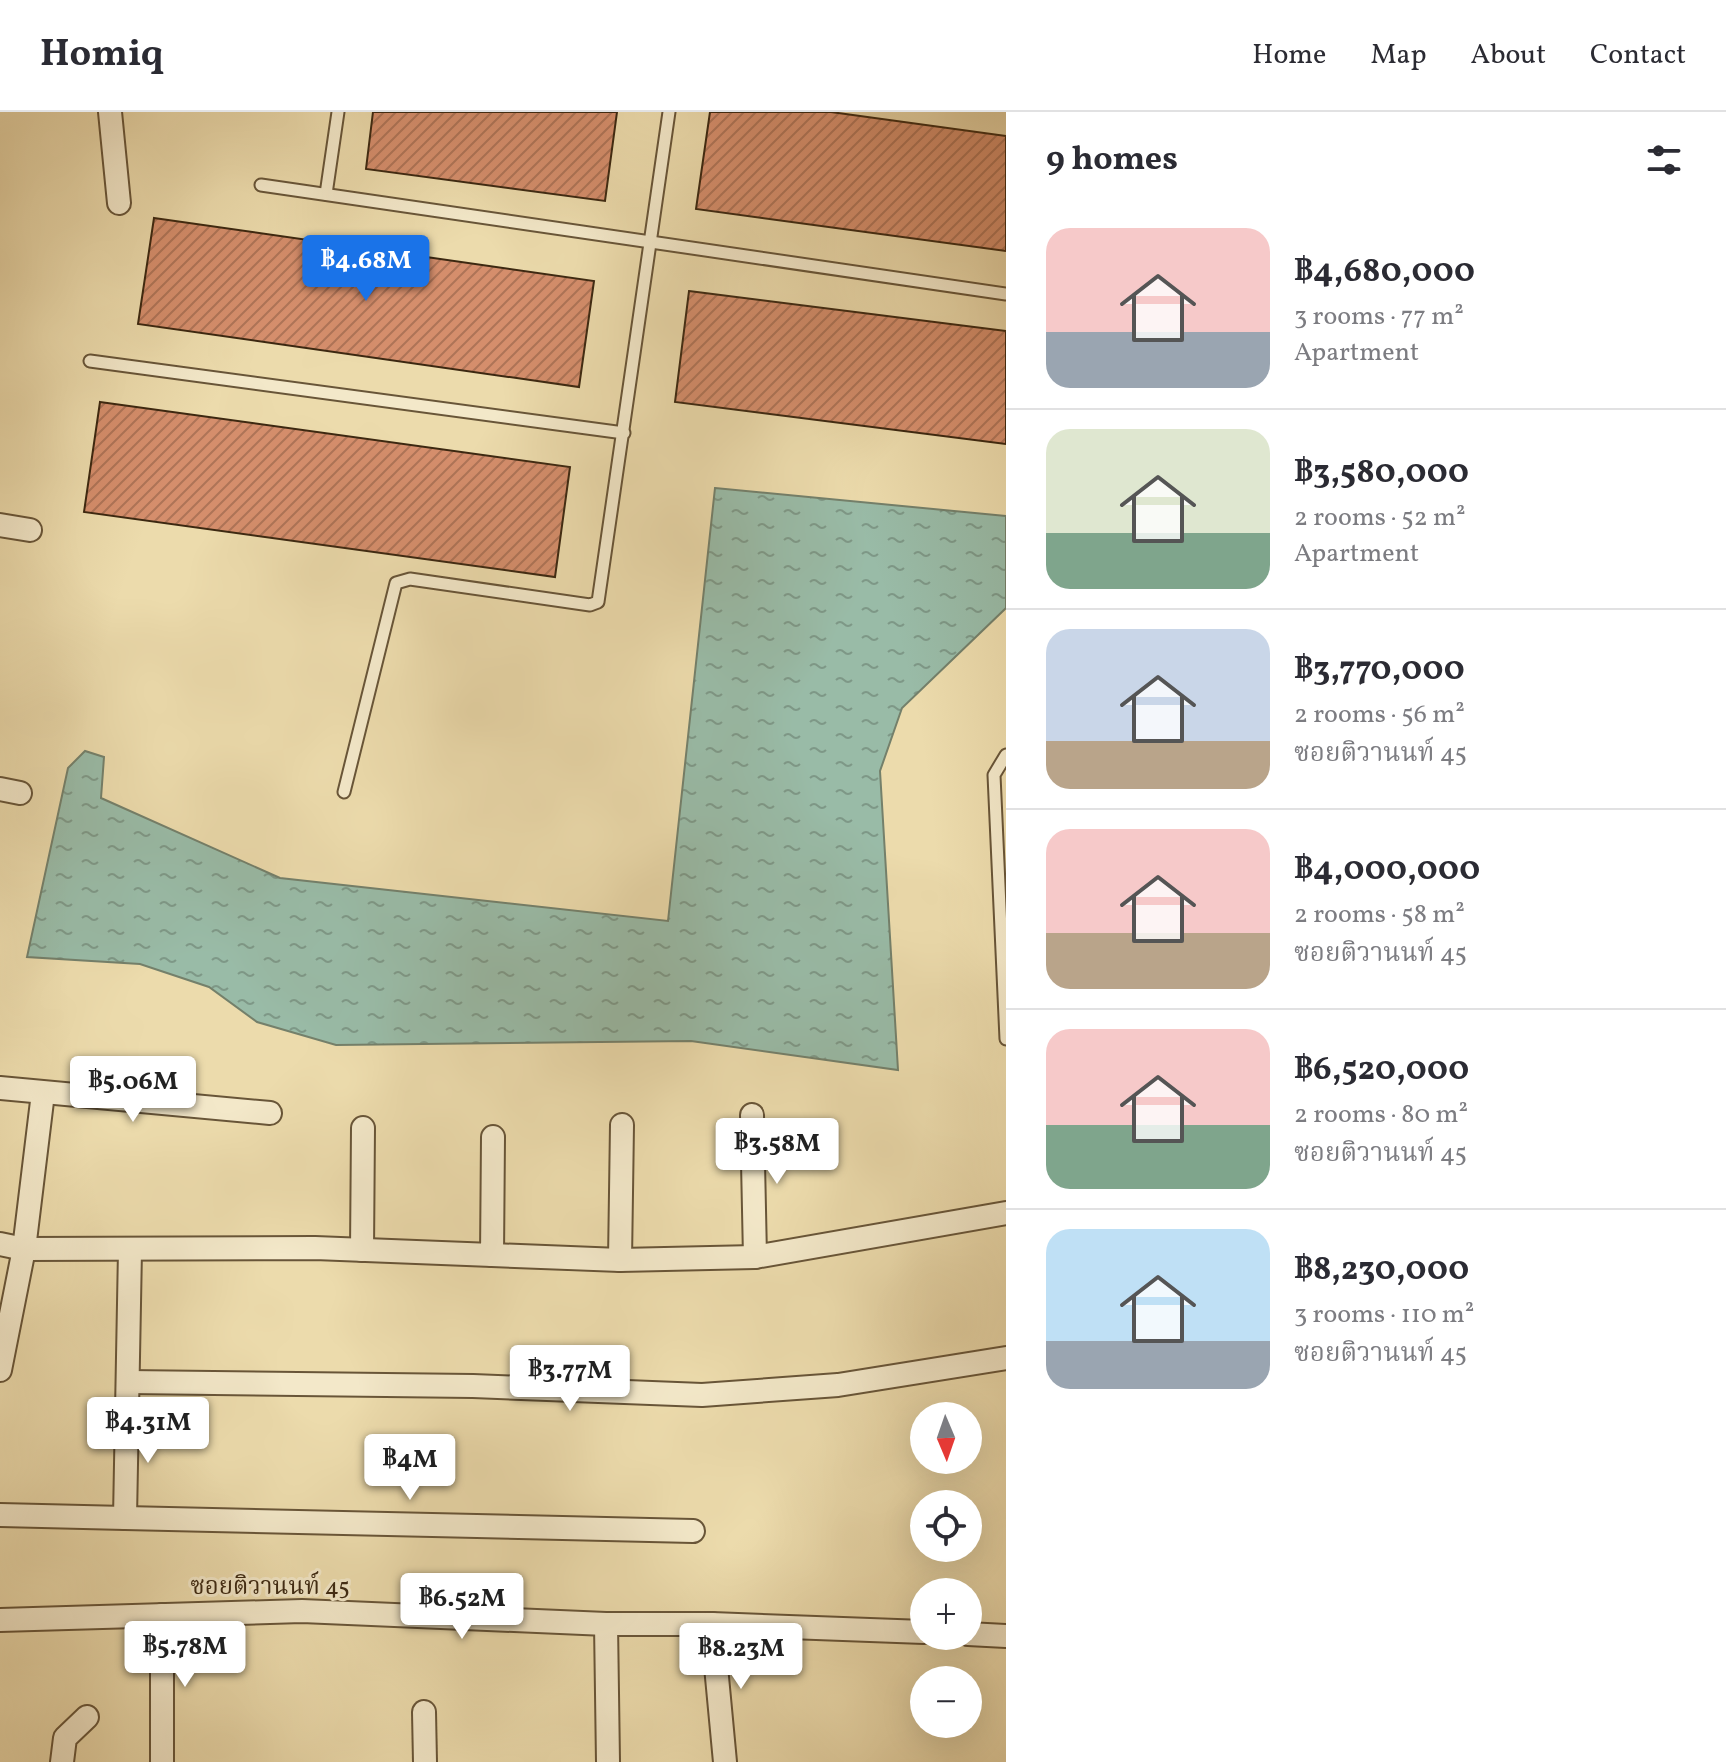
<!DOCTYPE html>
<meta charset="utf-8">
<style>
:root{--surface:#fff;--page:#f2f2f3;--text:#2b2b33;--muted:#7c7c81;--line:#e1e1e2;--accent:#1a73e8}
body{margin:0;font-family:Vollkorn,"Noto Serif Thai",serif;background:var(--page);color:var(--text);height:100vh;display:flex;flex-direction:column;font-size:30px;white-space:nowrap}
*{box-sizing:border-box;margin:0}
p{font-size:26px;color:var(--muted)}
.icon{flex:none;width:44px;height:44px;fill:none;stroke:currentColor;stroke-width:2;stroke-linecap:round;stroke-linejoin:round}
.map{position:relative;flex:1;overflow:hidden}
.sheet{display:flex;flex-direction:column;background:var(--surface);width:720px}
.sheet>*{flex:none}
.needle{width:52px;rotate:178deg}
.buttons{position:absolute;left:910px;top:1290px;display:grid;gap:16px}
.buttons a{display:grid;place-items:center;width:72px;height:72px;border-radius:50%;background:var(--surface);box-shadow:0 8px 32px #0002;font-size:40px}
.price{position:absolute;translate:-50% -68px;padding:0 18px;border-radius:8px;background:#fff;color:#222;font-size:26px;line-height:52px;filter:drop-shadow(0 2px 4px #0008)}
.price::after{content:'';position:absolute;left:50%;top:48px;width:24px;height:18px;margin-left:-12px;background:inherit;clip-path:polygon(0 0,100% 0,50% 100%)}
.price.selected{background:var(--accent);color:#fff}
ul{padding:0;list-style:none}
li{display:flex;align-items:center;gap:24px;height:200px;padding:0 40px}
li+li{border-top:2px solid var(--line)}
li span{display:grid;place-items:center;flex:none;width:224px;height:160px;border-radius:24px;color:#555}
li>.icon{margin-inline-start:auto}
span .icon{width:96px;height:96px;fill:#fffc;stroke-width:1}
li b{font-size:34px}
h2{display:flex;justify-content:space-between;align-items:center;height:96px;padding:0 40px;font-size:34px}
header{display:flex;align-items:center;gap:48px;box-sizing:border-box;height:112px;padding:0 40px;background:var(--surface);border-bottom:2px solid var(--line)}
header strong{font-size:38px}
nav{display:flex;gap:44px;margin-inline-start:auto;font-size:28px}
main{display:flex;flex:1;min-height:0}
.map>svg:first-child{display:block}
.water{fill:url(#water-ripples);stroke:#74806b;stroke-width:2}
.building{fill:url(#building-hatch);stroke:#3c2811;stroke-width:2}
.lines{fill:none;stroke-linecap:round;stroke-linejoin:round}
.lane-casing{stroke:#685538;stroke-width:15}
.street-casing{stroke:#685538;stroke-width:26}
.lane{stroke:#f3e8c9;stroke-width:11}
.street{stroke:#f3e8c9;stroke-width:22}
.labels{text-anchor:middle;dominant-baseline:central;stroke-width:6;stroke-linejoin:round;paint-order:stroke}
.street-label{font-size:24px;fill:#3c2811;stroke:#f3e8c9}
</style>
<header>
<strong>Homiq</strong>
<nav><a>Home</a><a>Map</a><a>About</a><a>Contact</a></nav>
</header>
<main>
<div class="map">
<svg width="1006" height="1650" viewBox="0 0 1006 1650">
<defs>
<pattern id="water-ripples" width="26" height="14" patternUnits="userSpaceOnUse" patternTransform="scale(2)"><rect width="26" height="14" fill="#99bba7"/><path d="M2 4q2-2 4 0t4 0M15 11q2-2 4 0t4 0" fill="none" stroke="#7e9887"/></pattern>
<pattern id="building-hatch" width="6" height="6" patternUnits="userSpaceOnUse" patternTransform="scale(2)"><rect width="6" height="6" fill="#d58e6c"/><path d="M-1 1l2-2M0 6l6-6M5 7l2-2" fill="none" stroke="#ae7457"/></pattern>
</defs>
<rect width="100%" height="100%" fill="#ecdbac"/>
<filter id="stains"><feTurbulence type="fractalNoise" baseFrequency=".0025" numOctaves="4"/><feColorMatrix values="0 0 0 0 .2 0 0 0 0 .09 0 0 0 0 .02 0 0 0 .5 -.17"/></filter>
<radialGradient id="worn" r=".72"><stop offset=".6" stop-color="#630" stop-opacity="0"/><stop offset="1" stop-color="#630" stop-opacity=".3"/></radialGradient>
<!-- water -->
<path class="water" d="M715,376L1006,404V496L902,596L880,659L898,958L691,929L336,933L257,910L209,875L140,852L27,845L68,656L85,639L104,645L101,686L280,766L668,809Z"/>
<!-- building -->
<g class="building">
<path d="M373,0H617L605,89L366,57Z"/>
<path d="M710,0H831L1006,24V139L696,97Z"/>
<path d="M154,106L594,169L579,275L138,212Z"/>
<path d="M689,179L1006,219V332L675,290Z"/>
<path d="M100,290L570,355L555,465L84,400Z"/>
</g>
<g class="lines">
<!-- lane casing -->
<g class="lane-casing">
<g id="lane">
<path d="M261,73L1006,182"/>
<path d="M326,82L338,0"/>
<path d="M90,249L624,321"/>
<path d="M1006,643L994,663L1006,927"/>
<path d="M344,680L396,471L410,467L590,493L598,490L669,0"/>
</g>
</g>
<!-- street casing -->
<g class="street-casing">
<g id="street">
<path d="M110,0L119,91"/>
<path d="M0,413L30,418"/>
<path d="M0,677L20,681"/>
<path d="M0,976L270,1001"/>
<path d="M752,1003L755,1145"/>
<path d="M0,1132L24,1137L315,1136L492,1143L493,1025"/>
<path d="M362,1138L363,1016"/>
<path d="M492,1143L620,1148L755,1145L1006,1101"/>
<path d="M620,1148L622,1013"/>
<path d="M0,1258L24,1137L43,981"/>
<path d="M128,1270L473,1274L702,1283L838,1273L1006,1246"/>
<path d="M0,1403L125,1406L130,1138"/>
<path d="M125,1406L693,1419"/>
<path d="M0,1508L302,1499L606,1512H712L924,1520"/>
<path d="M606,1512L608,1650"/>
<path d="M712,1512L725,1650"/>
<path d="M968,1522L1006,1524"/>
<path d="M424,1600L425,1650"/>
<path d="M62,1650L65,1626L87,1605"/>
<path d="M162,1650V1503"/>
</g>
</g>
<!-- lane -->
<use href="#lane" class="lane"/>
<!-- street -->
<use href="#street" class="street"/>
</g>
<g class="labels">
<!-- street labels -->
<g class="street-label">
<text x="270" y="1476">ซอยติวานนท์ 45</text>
</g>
</g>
<rect width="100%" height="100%" filter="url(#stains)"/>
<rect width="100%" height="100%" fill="url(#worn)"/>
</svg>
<div class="buttons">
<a><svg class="needle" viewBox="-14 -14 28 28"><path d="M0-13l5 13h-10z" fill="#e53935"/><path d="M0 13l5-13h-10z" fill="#7c7c81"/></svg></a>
<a><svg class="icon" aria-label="locate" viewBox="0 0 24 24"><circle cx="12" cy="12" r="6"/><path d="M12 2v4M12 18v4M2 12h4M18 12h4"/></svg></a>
<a>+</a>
<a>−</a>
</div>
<b class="price selected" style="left:366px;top:191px">฿4.68M</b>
<b class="price" style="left:133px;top:1012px">฿5.06M</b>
<b class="price" style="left:777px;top:1074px">฿3.58M</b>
<b class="price" style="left:570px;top:1301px">฿3.77M</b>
<b class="price" style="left:148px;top:1353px">฿4.31M</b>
<b class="price" style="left:410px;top:1390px">฿4M</b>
<b class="price" style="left:462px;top:1529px">฿6.52M</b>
<b class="price" style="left:185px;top:1577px">฿5.78M</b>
<b class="price" style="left:741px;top:1579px">฿8.23M</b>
</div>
<section class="sheet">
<h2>9 homes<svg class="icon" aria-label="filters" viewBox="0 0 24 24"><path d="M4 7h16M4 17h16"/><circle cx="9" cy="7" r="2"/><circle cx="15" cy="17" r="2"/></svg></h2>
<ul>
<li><span style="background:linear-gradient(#f6c9c9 65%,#9aa5b1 0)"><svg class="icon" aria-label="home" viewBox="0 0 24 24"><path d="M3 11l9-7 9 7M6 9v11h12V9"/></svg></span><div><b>฿4,680,000</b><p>3 rooms · 77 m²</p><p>Apartment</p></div></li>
<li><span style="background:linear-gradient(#dfe7d0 65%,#7fa58c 0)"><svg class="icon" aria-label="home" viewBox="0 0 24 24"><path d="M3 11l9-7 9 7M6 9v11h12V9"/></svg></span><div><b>฿3,580,000</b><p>2 rooms · 52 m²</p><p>Apartment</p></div></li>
<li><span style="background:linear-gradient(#c9d6e8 70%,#b9a48a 0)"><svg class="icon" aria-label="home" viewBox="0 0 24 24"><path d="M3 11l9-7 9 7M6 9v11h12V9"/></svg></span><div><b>฿3,770,000</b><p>2 rooms · 56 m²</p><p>ซอยติวานนท์ 45</p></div></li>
<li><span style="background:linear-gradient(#f6c9c9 65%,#b9a48a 0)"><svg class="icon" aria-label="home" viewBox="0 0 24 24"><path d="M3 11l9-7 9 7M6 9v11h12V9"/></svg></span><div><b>฿4,000,000</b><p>2 rooms · 58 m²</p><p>ซอยติวานนท์ 45</p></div></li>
<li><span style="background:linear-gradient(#f6c9c9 60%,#7fa58c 0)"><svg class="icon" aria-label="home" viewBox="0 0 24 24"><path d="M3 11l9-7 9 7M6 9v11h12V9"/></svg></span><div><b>฿6,520,000</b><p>2 rooms · 80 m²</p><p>ซอยติวานนท์ 45</p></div></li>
<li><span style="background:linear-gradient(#bfe0f5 70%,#9aa5b1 0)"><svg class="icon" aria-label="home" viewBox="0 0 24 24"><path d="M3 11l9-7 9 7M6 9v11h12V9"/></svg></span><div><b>฿8,230,000</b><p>3 rooms · 110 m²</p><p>ซอยติวานนท์ 45</p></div></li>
</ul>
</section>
</main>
